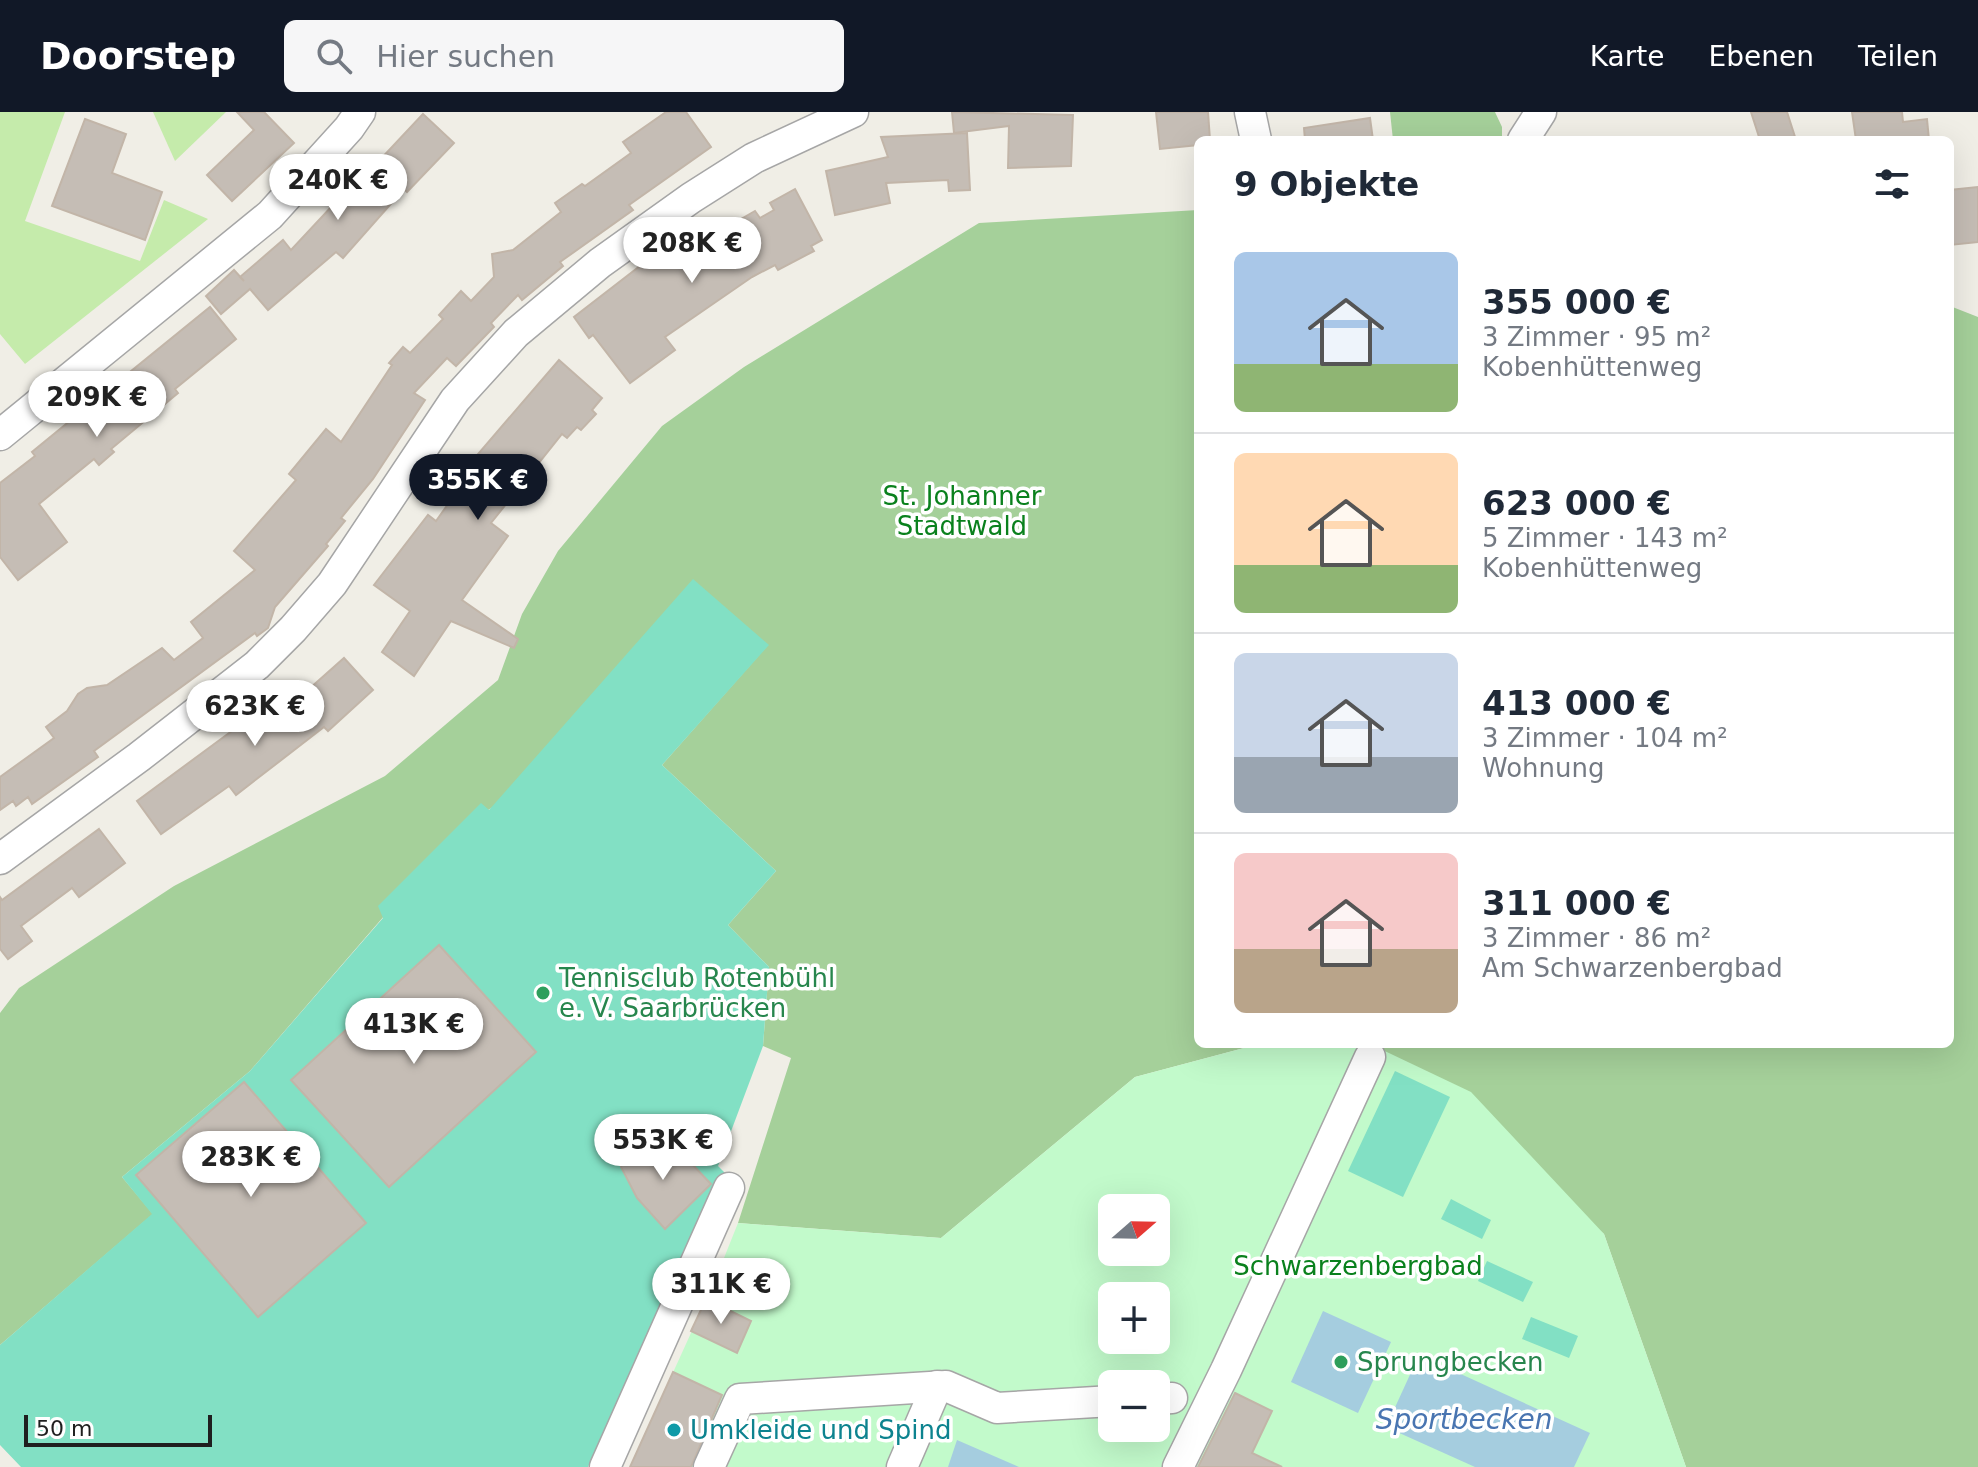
<!DOCTYPE html>
<html lang="de">
<meta charset="utf-8">
<style>
:root{--surface:#fff;--page:#f6f6f7;--text:#1f2937;--muted:#747a83;--line:#e0e1e3;--accent:#111827}
body{margin:0;font-family:"DejaVu Sans",sans-serif;background:var(--page);color:var(--text);height:100vh;display:flex;flex-direction:column;font-size:30px;white-space:nowrap}
*{box-sizing:border-box;margin:0}
p{font-size:26px;color:var(--muted)}
.icon{flex:none;width:44px;height:44px;fill:none;stroke:currentColor;stroke-width:2;stroke-linecap:round;stroke-linejoin:round}
.map{position:relative;flex:1;overflow:hidden}
.drawer{position:absolute;left:1194px;top:24px;width:760px;height:912px;display:flex;flex-direction:column;background:var(--surface);border-radius:12px;box-shadow:0 8px 32px #0002}
.drawer>*{flex:none}
.needle{width:52px;rotate:70deg}
.controls{position:absolute;left:1098px;top:1082px;display:grid;gap:16px}
.controls a{display:grid;place-items:center;width:72px;height:72px;border-radius:12px;background:var(--surface);box-shadow:0 8px 32px #0002;font-size:40px}
.scale{position:absolute;left:24px;bottom:20px;width:188px;box-sizing:border-box;padding-left:8px;border:4px solid #1f1f1f;border-top:0;font-size:22px;line-height:28px;white-space:nowrap;color:#1f1f1f;-webkit-text-stroke:6px #fff;paint-order:stroke}
.price{position:absolute;translate:-50% -68px;padding:0 18px;border-radius:28px;background:#fff;color:#222;font-size:26px;line-height:52px;filter:drop-shadow(0 2px 4px #0008)}
.price::after{content:'';position:absolute;left:50%;top:48px;width:24px;height:18px;margin-left:-12px;background:inherit;clip-path:polygon(0 0,100% 0,50% 100%)}
.price.active{background:var(--accent);color:#fff}
ul{padding:0;list-style:none}
li{display:flex;align-items:center;gap:24px;height:200px;padding:0 40px}
li+li{border-top:2px solid var(--line)}
li span{display:grid;place-items:center;flex:none;width:224px;height:160px;border-radius:12px;color:#555}
li>.icon{margin-inline-start:auto}
span .icon{width:96px;height:96px;fill:#fffc;stroke-width:1}
li b{font-size:34px}
h2{display:flex;justify-content:space-between;align-items:center;height:96px;padding:0 40px;font-size:34px}
header{display:flex;align-items:center;gap:48px;box-sizing:border-box;height:112px;padding:0 40px;background:var(--accent);color:#fff}
header strong{font-size:38px}
nav{display:flex;gap:44px;margin-inline-start:auto;font-size:28px}
.search{width:560px;height:72px;background:var(--page);display:flex;align-items:center;gap:20px;box-sizing:border-box;padding:0 28px;border-radius:12px;color:var(--muted);font-size:30px}
.map>svg:first-child{display:block}
.grass{fill:#c5ebab}
.forest{fill:#a5d09a}
.park{fill:#c2facb;fill-rule:evenodd}
.pitch{fill:#82e0c4}
.water{fill:#a5cddf}
.building{fill:#c5bdb5;stroke:#c2b5a8;stroke-width:2}
.lines{fill:none;stroke-linecap:round;stroke-linejoin:round}
.street-casing{stroke:#a6a6a6;stroke-width:33}
.street{stroke:#fff;stroke-width:30}
.leisure-dot{fill:#2e9e5b;stroke:#fff;stroke-width:3}
.culture-dot{fill:#0f9aa8;stroke:#fff;stroke-width:3}
.labels{text-anchor:middle;dominant-baseline:central;stroke-width:7;stroke-linejoin:round;paint-order:stroke}
.park-label{font-size:26px;fill:#0a811d;stroke:#fff}
.leisure-label{font-size:26px;fill:#27864d;stroke:#fff;text-anchor:start}
.culture-label{font-size:26px;fill:#0d838f;stroke:#fff;text-anchor:start}
.water-label{font-size:28px;font-style:italic;fill:#4975b1;stroke:#fff}
</style>
<header>
<strong>Doorstep</strong>
<div class="search"><svg class="icon" aria-label="search" viewBox="0 0 24 24"><circle cx="10" cy="10" r="6"/><path d="M15 15l6 6"/></svg>Hier suchen</div>
<nav><a>Karte</a><a>Ebenen</a><a>Teilen</a></nav>
</header>
<div class="map">
<svg width="1978" height="1355" viewBox="0 0 1978 1355">
<rect width="100%" height="100%" fill="#f0eee6"/>
<!-- grass -->
<g class="grass">
<path d="M0,0H65L25,109L140,149L164,88L208,107L25,252L0,222Z"/>
<path d="M153,0H226L175,49Z"/>
</g>
<!-- forest -->
<g class="forest">
<path d="M1390,0H1495L1502,15V28H1393Z"/>
<path d="M1198,98V932H1259L1135,965L941,1126L738,1111L791,946L763,934L769,855L728,813L776,759L662,653L768,533L488,698L481,692L250,959L122,1065L153,1102L0,1233V901L19,876L174,774L385,664L498,568L522,502L558,439L662,314L744,255L979,111Z"/>
<path d="M1950,194L1978,205V1355H1686L1604,1122L1370,932H1950Z"/>
</g>
<!-- park -->
<path class="park" d="M1259,932H1370L1471,980L1604,1122L1686,1355H630L716,1166L738,1111L941,1126L1135,965ZM1112,1096H1156V1140H1112ZM1112,1184H1156V1228H1112ZM1112,1272H1156V1316H1112Z"/>
<!-- pitch -->
<g class="pitch">
<path d="M693,467L769,533L662,653L776,759L728,813L769,855L763,934L718,1054L726,1062L588,1355H21L0,1333V1233L152,1102L122,1065L250,959L383,806L378,794L481,691L489,698Z"/>
<path d="M1395,959L1450,985L1403,1085L1348,1059Z"/>
<path d="M1451,1087L1491,1108L1482,1127L1441,1107Z"/>
<path d="M1487,1149L1533,1170L1523,1190L1478,1169Z"/>
<path d="M1531,1205L1578,1224L1569,1246L1522,1227Z"/>
</g>
<!-- water -->
<g class="water">
<path d="M1323,1199L1391,1230L1358,1301L1291,1270Z"/>
<path d="M1419,1243L1590,1321L1574,1355H1475L1386,1315Z"/>
<path d="M957,1328L1019,1355H948Z"/>
</g>
<!-- building -->
<g class="building">
<path d="M237,0H264L294,31L232,89L207,63L254,18Z"/>
<path d="M666,0H686L711,35L629,93L633,98L560,150L563,154L522,188L518,183L491,211L494,215L456,254L447,246L414,281L425,288L373,367L341,406L345,409L326,432L328,434L275,495L268,516L257,524L255,521L94,639L98,645L32,692L28,685L16,694L13,689L0,698V665L54,626L46,615L67,599L78,582L87,576L107,573L162,536L174,548L203,526L191,510L255,458L234,439L296,368L289,362L326,317L341,330L392,253L389,251L403,235L410,241L443,207L439,203L461,179L471,189L494,165L492,142L513,138L561,100L555,91L582,72L585,74L631,41L623,30Z"/>
<path d="M952,0L1073,3L1071,54L1008,56L1009,14L954,21Z"/>
<path d="M1156,0H1208L1210,28H1198V33L1160,37Z"/>
<path d="M1751,0H1787L1796,28H1760Z"/>
<path d="M1852,0H1902L1903,10L1927,7L1929,28H1856Z"/>
<path d="M423,2L454,31L407,80L404,77L343,146L336,140L268,198L250,177L221,202L206,184L234,158L244,169L240,165L283,128L291,138L348,77L360,88L386,59L377,51Z"/>
<path d="M1370,6L1373,28H1305L1304,16Z"/>
<path d="M85,7L126,22L112,61L162,80L145,128L52,94Z"/>
<path d="M967,21L970,78L949,79L948,68L886,71L890,91L835,103L826,59L888,45L881,25Z"/>
<path d="M1978,75V130L1950,133V78Z"/>
<path d="M795,77L822,128L811,134L814,139L778,158L775,153L752,165L665,225L675,238L630,271L593,223L589,226L574,205L671,130L688,154L738,118L734,111L755,99L760,106L774,98L770,91Z"/>
<path d="M210,195L236,227L175,277L178,281L111,337L114,340L99,353L94,347L39,392L67,430L18,468L0,445V371L35,344L32,340L104,281L101,277L117,264L120,268Z"/>
<path d="M559,248L602,286L592,298L596,302L581,318L577,315L567,326L562,322L491,411L508,424L462,488L518,527L514,536L451,509L414,564L382,540L410,499L374,473L428,403L436,409L471,360L466,356Z"/>
<path d="M344,546L373,578L328,619L324,615L236,683L229,674L161,722L137,689L263,596L273,609Z"/>
<path d="M99,717L125,751L79,785L72,776L21,814L32,829L8,847L0,837V785L2,788Z"/>
<path d="M439,833L536,940L389,1075L291,968Z"/>
<path d="M244,970L366,1111L258,1205L136,1063Z"/>
<path d="M667,1033L690,1053L692,1052L711,1072L665,1117L637,1086L621,1055L624,1044L630,1039L640,1035L658,1041Z"/>
<path d="M706,1187L751,1209L737,1241L691,1219Z"/>
<path d="M673,1260L722,1283L691,1355H630Z"/>
<path d="M1235,1281L1272,1299L1252,1341L1282,1355H1198Z"/>
</g>
<g class="lines">
<!-- street casing -->
<g class="street-casing">
<g id="street">
<path d="M1250,0L1256,28"/>
<path d="M1523,28L1541,0"/>
<path d="M0,323L270,103L349,16L360,0"/>
<path d="M0,747L139,645L257,553L293,517L332,472L455,288L516,221L600,151L691,86L754,46L853,0"/>
<path d="M1156,1287L1172,1286"/>
<path d="M605,1355L729,1076"/>
<path d="M709,1355L740,1287L946,1274L997,1296L1112,1289"/>
<path d="M902,1355L937,1274"/>
<path d="M1178,1355L1226,1258L1370,945"/>
</g>
</g>
<!-- street -->
<use href="#street" class="street"/>
</g>
<!-- markers -->
<g class="leisure-dot">
<circle cx="543" cy="881" r="8"/>
<circle cx="1341" cy="1250" r="8"/>
</g>
<circle class="culture-dot" cx="674" cy="1318" r="8"/>
<g class="labels">
<!-- park labels -->
<g class="park-label">
<text x="962" y="384">St. Johanner<tspan x="962" dy="30">Stadtwald</tspan></text>
<text x="1358" y="1154">Schwarzenbergbad</text>
</g>
<!-- leisure labels -->
<g class="leisure-label">
<text x="559" y="866">Tennisclub Rotenbühl<tspan x="559" dy="30">e. V. Saarbrücken</tspan></text>
<text x="1357" y="1250">Sprungbecken</text>
</g>
<!-- culture labels -->
<g class="culture-label">
<text x="690" y="1318">Umkleide und Spind</text>
</g>
<!-- water labels -->
<g class="water-label">
<text x="1464" y="1307">Sportbecken</text>
</g>
</g>
</svg>
<div class="controls">
<a><svg class="needle" viewBox="-14 -14 28 28"><path d="M0-13l5 13h-10z" fill="#e53935"/><path d="M0 13l5-13h-10z" fill="#747a83"/></svg></a>
<a>+</a>
<a>−</a>
</div>
<div class="scale">50 m</div>
<b class="price" style="left:338px;top:110px">240K €</b>
<b class="price" style="left:692px;top:173px">208K €</b>
<b class="price" style="left:97px;top:327px">209K €</b>
<b class="price active" style="left:478px;top:410px">355K €</b>
<b class="price" style="left:255px;top:636px">623K €</b>
<b class="price" style="left:414px;top:954px">413K €</b>
<b class="price" style="left:663px;top:1070px">553K €</b>
<b class="price" style="left:251px;top:1087px">283K €</b>
<b class="price" style="left:721px;top:1214px">311K €</b>
<section class="drawer">
<h2>9 Objekte<svg class="icon" aria-label="filters" viewBox="0 0 24 24"><path d="M4 7h16M4 17h16"/><circle cx="9" cy="7" r="2"/><circle cx="15" cy="17" r="2"/></svg></h2>
<ul>
<li><span style="background:linear-gradient(#a9c7e8 70%,#8fb573 0)"><svg class="icon" aria-label="home" viewBox="0 0 24 24"><path d="M3 11l9-7 9 7M6 9v11h12V9"/></svg></span><div><b>355 000 €</b><p>3 Zimmer · 95 m²</p><p>Kobenhüttenweg</p></div></li>
<li><span style="background:linear-gradient(#ffd9b3 70%,#8fb573 0)"><svg class="icon" aria-label="home" viewBox="0 0 24 24"><path d="M3 11l9-7 9 7M6 9v11h12V9"/></svg></span><div><b>623 000 €</b><p>5 Zimmer · 143 m²</p><p>Kobenhüttenweg</p></div></li>
<li><span style="background:linear-gradient(#c9d6e8 65%,#9aa5b1 0)"><svg class="icon" aria-label="home" viewBox="0 0 24 24"><path d="M3 11l9-7 9 7M6 9v11h12V9"/></svg></span><div><b>413 000 €</b><p>3 Zimmer · 104 m²</p><p>Wohnung</p></div></li>
<li><span style="background:linear-gradient(#f6c9c9 60%,#b9a48a 0)"><svg class="icon" aria-label="home" viewBox="0 0 24 24"><path d="M3 11l9-7 9 7M6 9v11h12V9"/></svg></span><div><b>311 000 €</b><p>3 Zimmer · 86 m²</p><p>Am Schwarzenbergbad</p></div></li>
</ul>
</section>
</div>
